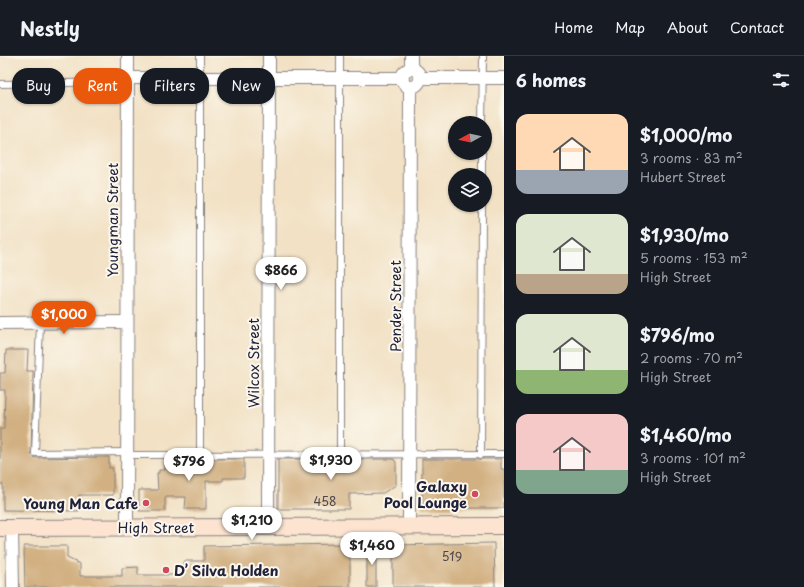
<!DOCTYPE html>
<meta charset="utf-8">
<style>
:root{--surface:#171b24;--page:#20242c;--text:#f1f3f6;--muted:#9ea1a6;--line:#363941;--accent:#ea580c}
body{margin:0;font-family:"Playpen Sans",sans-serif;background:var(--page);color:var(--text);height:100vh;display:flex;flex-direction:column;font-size:15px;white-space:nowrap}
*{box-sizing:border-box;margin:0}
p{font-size:13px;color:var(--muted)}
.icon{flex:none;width:22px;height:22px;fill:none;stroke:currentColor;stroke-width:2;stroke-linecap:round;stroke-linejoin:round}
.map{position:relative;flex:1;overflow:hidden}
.details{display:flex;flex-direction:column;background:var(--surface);width:300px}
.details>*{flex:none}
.hud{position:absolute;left:12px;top:12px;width:380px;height:36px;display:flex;gap:8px}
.needle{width:26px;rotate:262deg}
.fabs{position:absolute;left:448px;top:60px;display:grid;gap:8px}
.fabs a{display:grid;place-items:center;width:44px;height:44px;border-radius:50%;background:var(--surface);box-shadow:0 1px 3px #0004;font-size:20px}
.price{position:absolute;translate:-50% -34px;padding:0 9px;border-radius:14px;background:#fff;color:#222;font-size:13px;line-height:26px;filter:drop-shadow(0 1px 2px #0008)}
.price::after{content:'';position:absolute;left:50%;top:24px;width:12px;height:9px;margin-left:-6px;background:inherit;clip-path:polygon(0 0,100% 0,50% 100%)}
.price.on{background:var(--accent);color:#fff}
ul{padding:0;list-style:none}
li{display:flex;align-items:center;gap:12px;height:100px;padding:0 12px}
li span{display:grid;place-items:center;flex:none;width:112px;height:80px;border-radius:12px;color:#555}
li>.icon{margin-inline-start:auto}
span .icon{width:48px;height:48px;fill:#fffc;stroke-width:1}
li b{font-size:17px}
h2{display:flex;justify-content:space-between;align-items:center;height:48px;padding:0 12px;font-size:17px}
.tag{padding:0 14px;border-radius:16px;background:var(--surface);box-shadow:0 1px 3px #0004;font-size:14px;line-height:36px}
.tag.on{background:var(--accent);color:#fff}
header{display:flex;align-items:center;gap:24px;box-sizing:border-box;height:56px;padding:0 20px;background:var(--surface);border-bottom:1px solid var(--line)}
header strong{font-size:19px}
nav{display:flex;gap:22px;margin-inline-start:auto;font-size:14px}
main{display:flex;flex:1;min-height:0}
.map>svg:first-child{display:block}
.building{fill:#d2b082}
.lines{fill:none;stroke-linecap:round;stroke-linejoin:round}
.lane-casing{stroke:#8a8280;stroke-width:8}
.street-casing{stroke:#8a8280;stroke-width:14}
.secondary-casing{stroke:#8a8280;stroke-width:18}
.lane{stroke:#fff;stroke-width:6}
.street{stroke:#fff;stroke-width:12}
.secondary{stroke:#fde4d1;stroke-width:16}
.poi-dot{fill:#d1495b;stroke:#fbf7ec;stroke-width:1.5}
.labels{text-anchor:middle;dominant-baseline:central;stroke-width:4;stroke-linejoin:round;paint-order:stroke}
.number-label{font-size:12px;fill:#4e464d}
.street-label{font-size:14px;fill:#22223b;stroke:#fbf7ec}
.poi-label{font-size:14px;font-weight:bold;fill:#22223b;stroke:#fbf7ec;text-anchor:end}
</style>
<header>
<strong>Nestly</strong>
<nav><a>Home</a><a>Map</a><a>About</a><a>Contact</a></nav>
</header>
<main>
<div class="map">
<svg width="504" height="531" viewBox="0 0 504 531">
<rect width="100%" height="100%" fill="#fbf7ec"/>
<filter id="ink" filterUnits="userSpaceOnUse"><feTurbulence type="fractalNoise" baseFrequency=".025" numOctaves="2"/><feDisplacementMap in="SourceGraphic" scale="8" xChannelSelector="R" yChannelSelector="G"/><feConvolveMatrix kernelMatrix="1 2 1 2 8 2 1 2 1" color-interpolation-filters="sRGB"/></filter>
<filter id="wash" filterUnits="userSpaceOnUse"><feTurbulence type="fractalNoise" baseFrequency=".012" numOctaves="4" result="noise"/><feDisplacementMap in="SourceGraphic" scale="16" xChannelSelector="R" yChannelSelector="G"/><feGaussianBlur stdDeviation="0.9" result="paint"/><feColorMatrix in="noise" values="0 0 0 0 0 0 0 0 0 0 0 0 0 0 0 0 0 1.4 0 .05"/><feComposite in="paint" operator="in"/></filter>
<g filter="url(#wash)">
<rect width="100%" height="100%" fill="#f2e1c4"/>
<g id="blocks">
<!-- building -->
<g class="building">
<path d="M6,294H28L27,315H33L31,399L35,402L109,401V412H113V439H79V455L3,454V428H0V373H4L5,334H0V317H5Z"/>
<path d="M165,403H244V422H223V425H206V453H185L186,441H165V455H139V434H158L157,417H159V414H165Z"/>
<path d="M278,403H393L396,406V429L383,437L349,438V453H278Z"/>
<path d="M422,403H501V413H504V452H422Z"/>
<path d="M494,487L495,531H393V489Z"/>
<path d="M350,488V531H25L24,490H67V502L80,508V520H122V512L138,511V519H184V505H204V490Z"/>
<rect x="367" y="489" width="9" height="42"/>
</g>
</g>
</g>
<g filter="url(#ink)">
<use href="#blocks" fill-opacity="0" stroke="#8a8280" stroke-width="1"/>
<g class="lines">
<!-- lane casing -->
<g class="lane-casing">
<g id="lane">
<path d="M0,28L128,26"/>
<path d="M482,67L483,0"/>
<path d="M482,119V97"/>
<path d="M40,267L35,397L127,396"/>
<path d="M200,398V0"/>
<path d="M128,399L504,398"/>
<path d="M340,399V0"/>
<path d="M481,399L482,149"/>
</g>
</g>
<!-- street casing -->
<g class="street-casing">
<g id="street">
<path d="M411,0V13"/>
<circle cx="411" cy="22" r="9"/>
<path d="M128,22H403"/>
<path d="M420,22H504"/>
<path d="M0,267L127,266"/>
<path d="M409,470L410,31"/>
<path d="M268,471L269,0"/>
<path d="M12,472L13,531"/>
<path d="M127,472L128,0"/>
</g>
</g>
<!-- secondary casing -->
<g class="secondary-casing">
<path id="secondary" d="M0,472L504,470"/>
</g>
<!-- lane -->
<use href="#lane" class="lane"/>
<!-- street -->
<use href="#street" class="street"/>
<!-- secondary -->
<use href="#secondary" class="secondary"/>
</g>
</g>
<!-- markers -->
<g class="poi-dot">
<circle cx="475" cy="438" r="4"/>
<circle cx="146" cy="447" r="4"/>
<circle cx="166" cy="514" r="4"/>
</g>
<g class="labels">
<!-- number labels -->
<g class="number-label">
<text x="325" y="445">458</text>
<text x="452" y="500">519</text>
</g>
<!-- street labels -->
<g class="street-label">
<text transform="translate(112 164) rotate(-90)">Youngman Street</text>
<text transform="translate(395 250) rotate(-90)">Pender Street</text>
<text transform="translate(253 307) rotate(-90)">Wilcox Street</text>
<text x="156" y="471">High Street</text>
</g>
<!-- poi labels -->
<g class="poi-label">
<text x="467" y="430">Galaxy<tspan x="467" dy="16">Pool Lounge</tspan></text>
<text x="138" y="447">Young Man Cafe</text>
<text x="174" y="514" text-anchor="start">D’ Silva Holden</text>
</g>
</g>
</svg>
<div class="fabs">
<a><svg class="needle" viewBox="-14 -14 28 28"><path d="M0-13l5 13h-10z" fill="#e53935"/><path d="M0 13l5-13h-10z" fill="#9ea1a6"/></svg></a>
<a><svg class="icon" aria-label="layers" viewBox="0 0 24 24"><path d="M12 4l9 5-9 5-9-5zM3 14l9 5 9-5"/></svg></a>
</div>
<b class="price" style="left:281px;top:235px">$866</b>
<b class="price on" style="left:64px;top:279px">$1,000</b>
<b class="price" style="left:331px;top:425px">$1,930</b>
<b class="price" style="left:189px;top:426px">$796</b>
<b class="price" style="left:252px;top:485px">$1,210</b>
<b class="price" style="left:372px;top:510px">$1,460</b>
<div class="hud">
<a class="tag">Buy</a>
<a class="tag on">Rent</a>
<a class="tag">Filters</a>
<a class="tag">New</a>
</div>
</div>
<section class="details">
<h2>6 homes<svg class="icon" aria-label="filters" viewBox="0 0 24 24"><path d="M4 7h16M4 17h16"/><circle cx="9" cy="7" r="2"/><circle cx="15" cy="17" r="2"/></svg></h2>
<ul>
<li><span style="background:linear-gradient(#ffd9b3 70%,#9aa5b1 0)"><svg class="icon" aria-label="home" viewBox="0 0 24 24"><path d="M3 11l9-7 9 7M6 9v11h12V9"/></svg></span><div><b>$1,000/mo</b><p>3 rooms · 83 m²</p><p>Hubert Street</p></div></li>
<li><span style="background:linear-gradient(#dfe7d0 75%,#b9a48a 0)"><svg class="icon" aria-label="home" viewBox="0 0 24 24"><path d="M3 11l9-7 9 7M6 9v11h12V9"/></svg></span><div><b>$1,930/mo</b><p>5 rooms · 153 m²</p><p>High Street</p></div></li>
<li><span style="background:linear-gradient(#dfe7d0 70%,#8fb573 0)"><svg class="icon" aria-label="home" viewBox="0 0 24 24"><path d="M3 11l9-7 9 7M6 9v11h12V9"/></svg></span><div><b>$796/mo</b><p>2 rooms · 70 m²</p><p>High Street</p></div></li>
<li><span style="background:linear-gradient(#f6c9c9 70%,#7fa58c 0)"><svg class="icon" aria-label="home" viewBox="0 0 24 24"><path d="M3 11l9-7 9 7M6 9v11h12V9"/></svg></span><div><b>$1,460/mo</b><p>3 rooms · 101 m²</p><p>High Street</p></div></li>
</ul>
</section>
</main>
